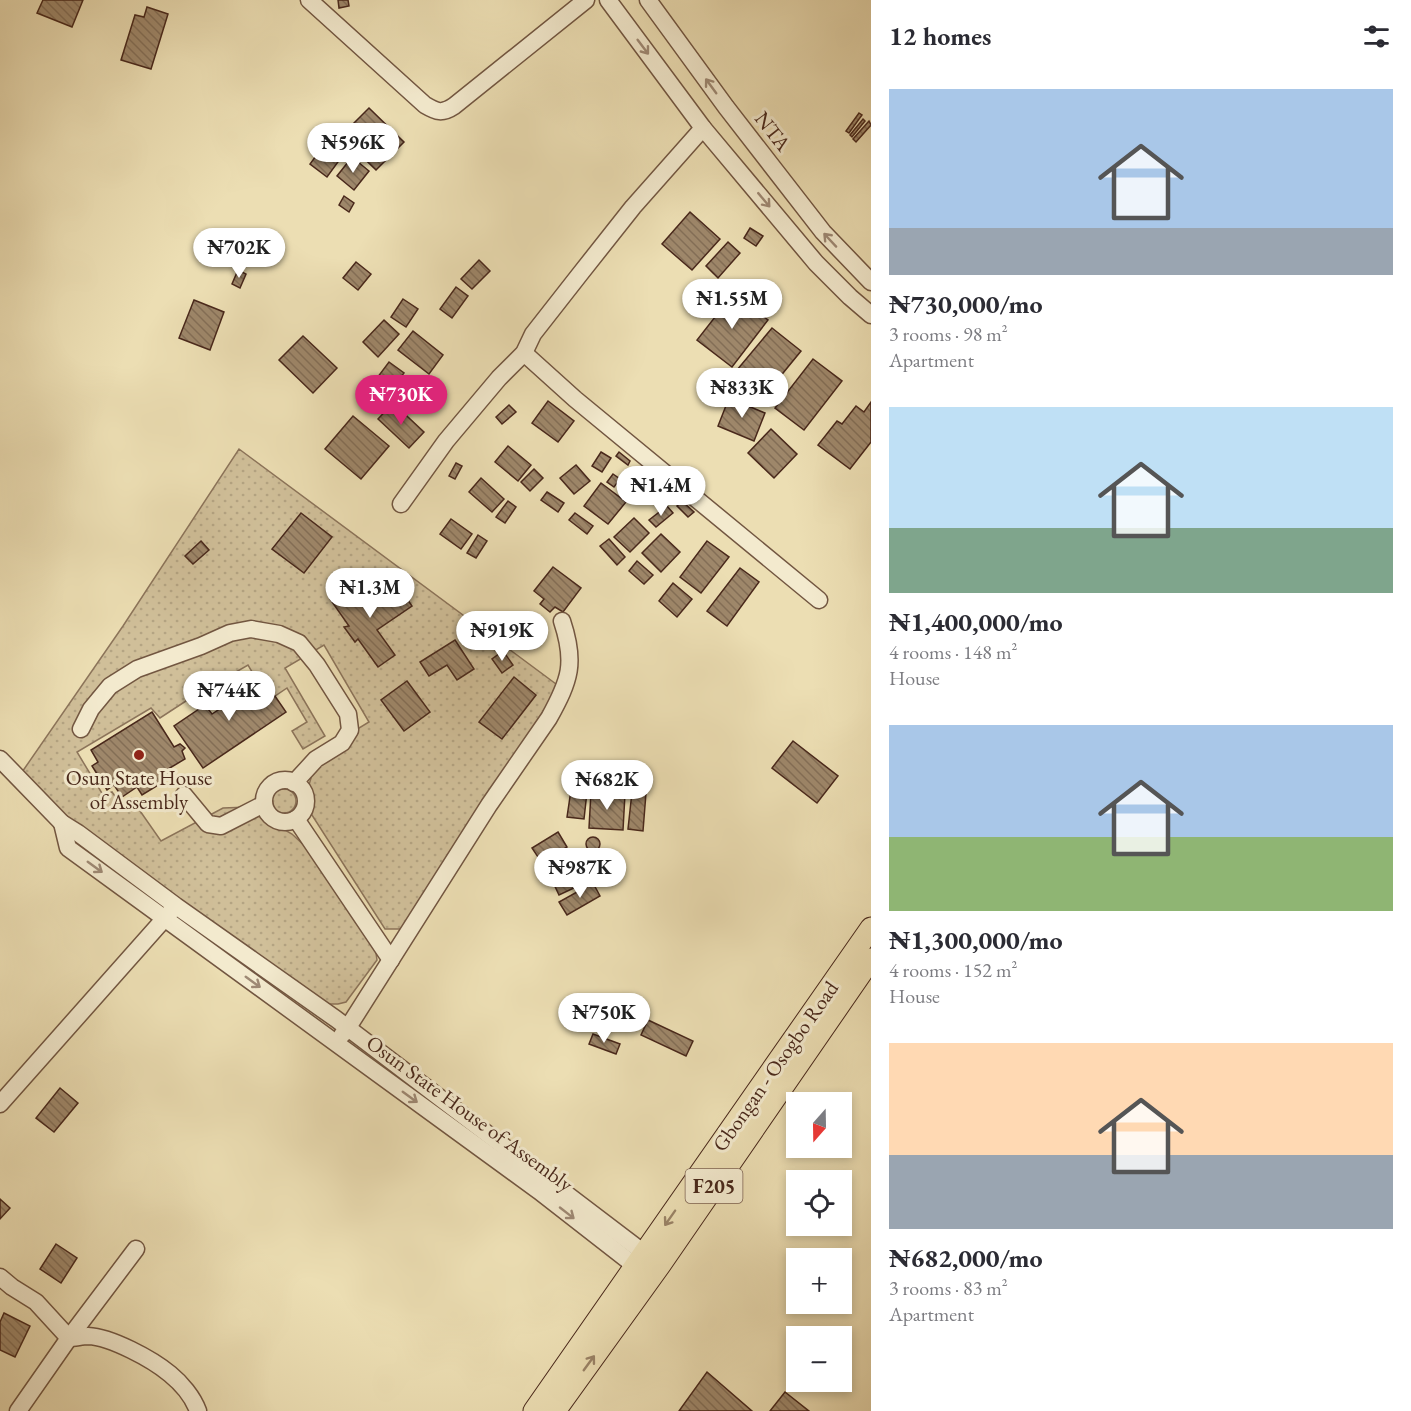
<!DOCTYPE html>
<meta charset="utf-8">
<style>
:root{--surface:#fff;--page:#f2f2f3;--text:#2b2b33;--muted:#7c7c81;--accent:#db2777}
body{margin:0;font-family:"EB Garamond",serif;background:var(--page);color:var(--text);height:100vh;display:flex;flex-direction:column;font-size:22px;white-space:nowrap}
*{box-sizing:border-box;margin:0}
p{font-size:20px;color:var(--muted)}
.icon{flex:none;width:33px;height:33px;fill:none;stroke:currentColor;stroke-width:2;stroke-linecap:round;stroke-linejoin:round}
.map{position:relative;flex:1;overflow:hidden}
.sheet{display:flex;flex-direction:column;background:var(--surface);width:540px}
.sheet>*{flex:none}
.needle{width:39px;rotate:200deg}
.buttons{position:absolute;left:786px;top:1092px;display:grid;gap:12px}
.buttons a{display:grid;place-items:center;width:66px;height:66px;border-radius:0px;background:var(--surface);box-shadow:0 3px 9px #0003;font-size:30px}
.price{position:absolute;translate:-50% -51px;padding:0 14px;border-radius:21px;background:#fff;color:#222;font-size:20px;line-height:39px;filter:drop-shadow(0 2px 3px #0008)}
.price::after{content:'';position:absolute;left:50%;top:36px;width:18px;height:14px;margin-left:-9px;background:inherit;clip-path:polygon(0 0,100% 0,50% 100%)}
.price.selected{background:var(--accent);color:#fff}
ul{padding:0;list-style:none}
li{display:grid;align-content:center;gap:12px;height:318px;padding:0 18px}
li span{display:grid;place-items:center;height:186px;border-radius:0px;color:#555}
li>.icon{margin-inline-start:auto}
span .icon{width:108px;height:108px;fill:#fffc;stroke-width:1}
li b{font-size:26px}
h2{display:flex;justify-content:space-between;align-items:center;height:72px;padding:0 18px;font-size:26px}
main{display:flex;flex:1;min-height:0}
.map>svg:first-child{display:block}
.grass{fill:url(#grass-dots);stroke:#8c745a;stroke-width:1.5}
.building{fill:url(#building-back-hatch);stroke:#49281b;stroke-width:1.5}
.lines{fill:none;stroke-linecap:round;stroke-linejoin:round}
.minor-casing{stroke:#725641;stroke-width:19}
.major-casing{stroke:#49281b;stroke-width:23}
.minor{stroke:#f3eace;stroke-width:16}
.major{stroke:#ecdeb3;stroke-width:21}
.oneway{stroke:#9e8974}
.oneway2{stroke:#9a8367}
.poi-dot{fill:#8f2418;stroke:#f3eace;stroke-width:2}
.labels{text-anchor:middle;dominant-baseline:central;stroke-width:6;stroke-linejoin:round;paint-order:stroke}
.shield{fill:#f3eace;stroke:#7c6251;stroke-width:1.5}
.shield-label{font-size:20px;font-weight:bold;fill:#49281b}
.street-label{font-size:21px;fill:#49281b;stroke:#f3eace}
.poi-label{font-size:21px;fill:#49281b;stroke:#f3eace}
</style>
<main>
<div class="map">
<svg width="871" height="1411" viewBox="0 0 871 1411">
<defs>
<pattern id="grass-dots" width="8" height="8" patternUnits="userSpaceOnUse" patternTransform="scale(1.5)"><rect width="8" height="8" fill="#d0bf99"/><path d="M2 2h.1M6 6h.1" fill="none" stroke="#b4a483" stroke-width="1.8" stroke-linecap="round"/></pattern>
<pattern id="building-back-hatch" width="6" height="6" patternUnits="userSpaceOnUse" patternTransform="scale(1.5)"><rect width="6" height="6" fill="#9e876a"/><path d="M-1 5l2 2M0 0l6 6M5-1l2 2" fill="none" stroke="#836e56"/></pattern>
</defs>
<rect width="100%" height="100%" fill="#ecdeb3"/>
<filter id="stains"><feTurbulence type="fractalNoise" baseFrequency=".00333" numOctaves="4"/><feColorMatrix values="0 0 0 0 .2 0 0 0 0 .09 0 0 0 0 .02 0 0 0 .5 -.17"/></filter>
<radialGradient id="worn" r=".72"><stop offset=".6" stop-color="#630" stop-opacity="0"/><stop offset="1" stop-color="#630" stop-opacity=".3"/></radialGradient>
<!-- grass -->
<g class="grass">
<path d="M239,449L556,684L551,708L402,929H385L310,812L308,788L311,778L306,769L318,753L369,722L324,645L285,668L325,736L303,749L292,731L307,722L287,688L275,696L268,699L248,665L189,699L160,718L151,708L77,752L103,795L112,792L120,803L131,798L161,841L223,808L249,807L266,816L276,825L292,834L309,850L375,947L377,960L346,1002L338,1004H328L81,829L71,826L20,775L123,626Z"/>
<circle cx="284" cy="801" r="12"/>
</g>
<!-- building -->
<g class="building">
<path d="M43,0H83L72,27L37,13Z"/>
<path d="M338,0H348L349,6L339,8Z"/>
<path d="M147,7L168,14L151,69L121,60L135,15L144,17Z"/>
<path d="M369,108L404,142L376,170L341,136Z"/>
<path d="M859,113L862,115L849,133L846,131Z"/>
<path d="M863,119L865,121L852,137L850,135Z"/>
<path d="M869,121L871,125L856,142L853,139Z"/>
<path d="M329,138L346,151L327,177L310,164Z"/>
<path d="M352,157L369,171L354,190L337,176Z"/>
<path d="M344,196L354,203L349,212L339,205Z"/>
<path d="M690,212L720,239L692,270L662,244Z"/>
<path d="M750,228L763,236L756,246L744,238Z"/>
<path d="M728,242L740,253L718,278L706,266Z"/>
<path d="M479,260L490,271L472,289L461,279Z"/>
<path d="M356,262L371,274L358,290L343,278Z"/>
<path d="M238,270L246,274L240,288L232,284Z"/>
<path d="M456,287L468,296L452,318L440,309Z"/>
<path d="M733,294L768,320L732,367L697,340Z"/>
<path d="M403,299L418,309L406,327L391,317Z"/>
<path d="M194,300L224,312L210,350L179,338Z"/>
<path d="M384,320L399,334L378,357L363,342Z"/>
<path d="M772,328L801,351L761,400L732,376Z"/>
<path d="M413,331L443,355L429,374L398,350Z"/>
<path d="M303,336L337,368L313,393L279,360Z"/>
<path d="M813,359L842,381L804,430L775,408Z"/>
<path d="M389,362L404,373L392,389L377,378Z"/>
<path d="M729,398L765,413L754,441L718,426Z"/>
<path d="M548,401L574,421L558,442L532,423Z"/>
<path d="M871,402V442L850,469L818,445L837,421L842,424L856,406L864,412Z"/>
<path d="M393,403L424,432L409,448L378,419Z"/>
<path d="M509,405L516,412L502,424L496,417Z"/>
<path d="M353,416L389,446L361,479L325,449Z"/>
<path d="M771,429L797,454L774,478L748,453Z"/>
<path d="M508,446L531,465L518,481L495,462Z"/>
<path d="M601,452L611,458L602,472L592,466Z"/>
<path d="M619,452L630,461L628,465L616,456Z"/>
<path d="M456,463L462,466L455,479L449,476Z"/>
<path d="M576,465L590,481L574,494L560,478Z"/>
<path d="M534,469L543,478L530,491L521,482Z"/>
<path d="M613,474L620,479L614,487L607,482Z"/>
<path d="M481,478L504,499L492,512L469,492Z"/>
<path d="M601,483L626,502L608,524L584,506Z"/>
<path d="M547,492L564,503L558,512L541,500Z"/>
<path d="M508,501L516,507L505,523L496,517Z"/>
<path d="M682,501L694,512L688,517L677,506Z"/>
<path d="M667,506L673,513L656,527L649,520Z"/>
<path d="M301,513L332,537L304,573L272,549Z"/>
<path d="M575,513L593,526L587,534L569,520Z"/>
<path d="M634,518L649,533L630,552L614,537Z"/>
<path d="M451,519L472,534L461,549L440,534Z"/>
<path d="M661,534L680,552L661,572L642,553Z"/>
<path d="M478,535L487,541L476,558L467,553Z"/>
<path d="M609,539L625,557L617,565L600,546Z"/>
<path d="M201,541L209,550L193,564L185,556Z"/>
<path d="M707,541L729,557L701,593L680,577Z"/>
<path d="M637,561L653,575L644,584L629,571Z"/>
<path d="M553,567L581,588L563,612L555,607L550,612L540,604L544,599L534,591Z"/>
<path d="M740,568L759,582L727,626L707,611Z"/>
<path d="M673,583L692,599L677,617L659,601Z"/>
<path d="M351,584L368,608L399,587L412,606L377,630L395,655L378,667L358,639L355,642L344,627L349,626L330,599Z"/>
<path d="M455,640L474,669L457,680L447,665L429,676L420,662Z"/>
<path d="M503,651L513,665L502,673L492,659Z"/>
<path d="M250,675L268,701L275,696L286,712L203,768L174,726L205,705L212,714L230,702L224,693Z"/>
<path d="M514,677L536,695L502,739L479,722Z"/>
<path d="M407,681L430,712L404,731L381,700Z"/>
<path d="M152,712L174,747L180,744L185,748L182,751L185,759L168,769L173,776L142,795L137,787L122,797L114,785L107,790L92,766L98,762L91,750Z"/>
<path d="M793,741L838,776L817,803L772,768Z"/>
<path d="M571,790L587,792L584,819L567,817Z"/>
<path d="M591,792L625,794L623,830L589,828Z"/>
<path d="M632,792L646,793L643,831L628,829Z"/>
<path d="M558,832L567,847L542,863L532,848Z"/>
<circle cx="593" cy="844" r="7"/>
<path d="M576,850L591,880L559,895L545,865Z"/>
<path d="M593,883L600,896L567,915L559,902Z"/>
<path d="M612,1002L626,1010L620,1021L606,1013Z"/>
<path d="M648,1020L693,1041L686,1056L641,1035Z"/>
<path d="M593,1034L620,1044L616,1054L589,1044Z"/>
<path d="M60,1088L78,1103L54,1132L36,1118Z"/>
<path d="M0,1199L10,1208L0,1219Z"/>
<path d="M56,1244L77,1258L61,1283L40,1269Z"/>
<path d="M4,1313L30,1326L15,1357L0,1350V1322Z"/>
<path d="M707,1372L752,1411H679Z"/>
<path d="M785,1392L809,1411H770Z"/>
</g>
<g class="lines">
<!-- minor casing -->
<g class="minor-casing">
<g id="minor">
<path d="M309,0L425,105C437,112 442,114 454,106L586,0"/>
<path d="M608,0L703,128L816,263L850,297L871,315"/>
<path d="M648,0L726,107L823,232L871,282"/>
<path d="M524,353L575,399L819,600"/>
<path d="M401,504L446,441L499,378L524,353L533,334L580,274L633,207L703,128"/>
<path d="M81,729L91,709L110,686L137,669L201,646L230,633L251,629L279,634L299,643L317,665L348,714L350,730L342,743L316,759L294,783"/>
<path d="M0,759L62,823L78,833L176,906L336,1019L652,1259"/>
<circle cx="285" cy="801" r="21"/>
<path d="M184,795L208,824L221,826L264,804"/>
<path d="M296,819L391,960"/>
<path d="M62,823L68,848L539,1191L643,1272"/>
<path d="M342,1035L347,1029L489,805L549,718C570,680 576,663 562,621"/>
<path d="M0,1104L173,909"/>
<path d="M0,1277L12,1287L36,1302L69,1338C75,1338 82,1336 88,1336C111,1337 152,1359 170,1374C181,1383 193,1397 198,1411"/>
<path d="M18,1411L69,1338L136,1249"/>
</g>
</g>
<!-- major casing -->
<g class="major-casing">
<g id="major">
<path d="M534,1411L871,928"/>
<path d="M555,1411L660,1265L871,959"/>
</g>
</g>
<!-- minor -->
<use href="#minor" class="minor"/>
<!-- major -->
<use href="#major" class="major"/>
</g>
<!-- one-way arrows -->
<defs><path id="oneway-shaft" d="M-6 0H5M1.5-3L5.5 0L1.5 3" fill="none" stroke-width="1.6" stroke-linecap="round" stroke-linejoin="round" transform="scale(1.5)"/></defs>
<g class="oneway">
<use href="#oneway-shaft" transform="translate(643 47) rotate(53)"/>
<use href="#oneway-shaft" transform="translate(711 86) rotate(-126)"/>
<use href="#oneway-shaft" transform="translate(764 200) rotate(50)"/>
<use href="#oneway-shaft" transform="translate(830 240) rotate(-133)"/>
<use href="#oneway-shaft" transform="translate(95 867) rotate(36)"/>
<use href="#oneway-shaft" transform="translate(253 982) rotate(36)"/>
<use href="#oneway-shaft" transform="translate(410 1097) rotate(36)"/>
<use href="#oneway-shaft" transform="translate(567 1213) rotate(38)"/>
</g>
<g class="oneway2">
<use href="#oneway-shaft" transform="translate(670 1218) rotate(125)"/>
<use href="#oneway-shaft" transform="translate(589 1363) rotate(-54)"/>
</g>
<!-- markers -->
<circle class="poi-dot" cx="139" cy="755" r="6"/>
<g class="labels">
<!-- shield labels -->
<rect class="shield" x="685.5" y="1169" width="57" height="34" rx="4.5"/>
<g class="shield-label">
<text x="714" y="1186">F205</text>
</g>
<!-- street labels -->
<g class="street-label">
<text transform="translate(773 131) rotate(52)">NTA</text>
<text transform="translate(775 1066) rotate(-55)">Gbongan - Osogbo Road</text>
<text transform="translate(470 1113) rotate(36)">Osun State House of Assembly</text>
</g>
<!-- poi labels -->
<g class="poi-label">
<text x="139" y="777">Osun State House<tspan x="139" dy="24">of Assembly</tspan></text>
</g>
</g>
<rect width="100%" height="100%" filter="url(#stains)"/>
<rect width="100%" height="100%" fill="url(#worn)"/>
</svg>
<div class="buttons">
<a><svg class="needle" viewBox="-14 -14 28 28"><path d="M0-13l5 13h-10z" fill="#e53935"/><path d="M0 13l5-13h-10z" fill="#7c7c81"/></svg></a>
<a><svg class="icon" aria-label="locate" viewBox="0 0 24 24"><circle cx="12" cy="12" r="6"/><path d="M12 2v4M12 18v4M2 12h4M18 12h4"/></svg></a>
<a>+</a>
<a>−</a>
</div>
<b class="price" style="left:353px;top:174px">₦596K</b>
<b class="price" style="left:239px;top:279px">₦702K</b>
<b class="price" style="left:732px;top:330px">₦1.55M</b>
<b class="price" style="left:742px;top:419px">₦833K</b>
<b class="price selected" style="left:401px;top:426px">₦730K</b>
<b class="price" style="left:661px;top:517px">₦1.4M</b>
<b class="price" style="left:370px;top:619px">₦1.3M</b>
<b class="price" style="left:502px;top:662px">₦919K</b>
<b class="price" style="left:229px;top:722px">₦744K</b>
<b class="price" style="left:607px;top:811px">₦682K</b>
<b class="price" style="left:580px;top:899px">₦987K</b>
<b class="price" style="left:604px;top:1044px">₦750K</b>
</div>
<section class="sheet">
<h2>12 homes<svg class="icon" aria-label="filters" viewBox="0 0 24 24"><path d="M4 7h16M4 17h16"/><circle cx="9" cy="7" r="2"/><circle cx="15" cy="17" r="2"/></svg></h2>
<ul>
<li><span style="background:linear-gradient(#a9c7e8 75%,#9aa5b1 0)"><svg class="icon" aria-label="home" viewBox="0 0 24 24"><path d="M3 11l9-7 9 7M6 9v11h12V9"/></svg></span><div><b>₦730,000/mo</b><p>3 rooms · 98 m²</p><p>Apartment</p></div></li>
<li><span style="background:linear-gradient(#bfe0f5 65%,#7fa58c 0)"><svg class="icon" aria-label="home" viewBox="0 0 24 24"><path d="M3 11l9-7 9 7M6 9v11h12V9"/></svg></span><div><b>₦1,400,000/mo</b><p>4 rooms · 148 m²</p><p>House</p></div></li>
<li><span style="background:linear-gradient(#a9c7e8 60%,#8fb573 0)"><svg class="icon" aria-label="home" viewBox="0 0 24 24"><path d="M3 11l9-7 9 7M6 9v11h12V9"/></svg></span><div><b>₦1,300,000/mo</b><p>4 rooms · 152 m²</p><p>House</p></div></li>
<li><span style="background:linear-gradient(#ffd9b3 60%,#9aa5b1 0)"><svg class="icon" aria-label="home" viewBox="0 0 24 24"><path d="M3 11l9-7 9 7M6 9v11h12V9"/></svg></span><div><b>₦682,000/mo</b><p>3 rooms · 83 m²</p><p>Apartment</p></div></li>
</ul>
</section>
</main>
